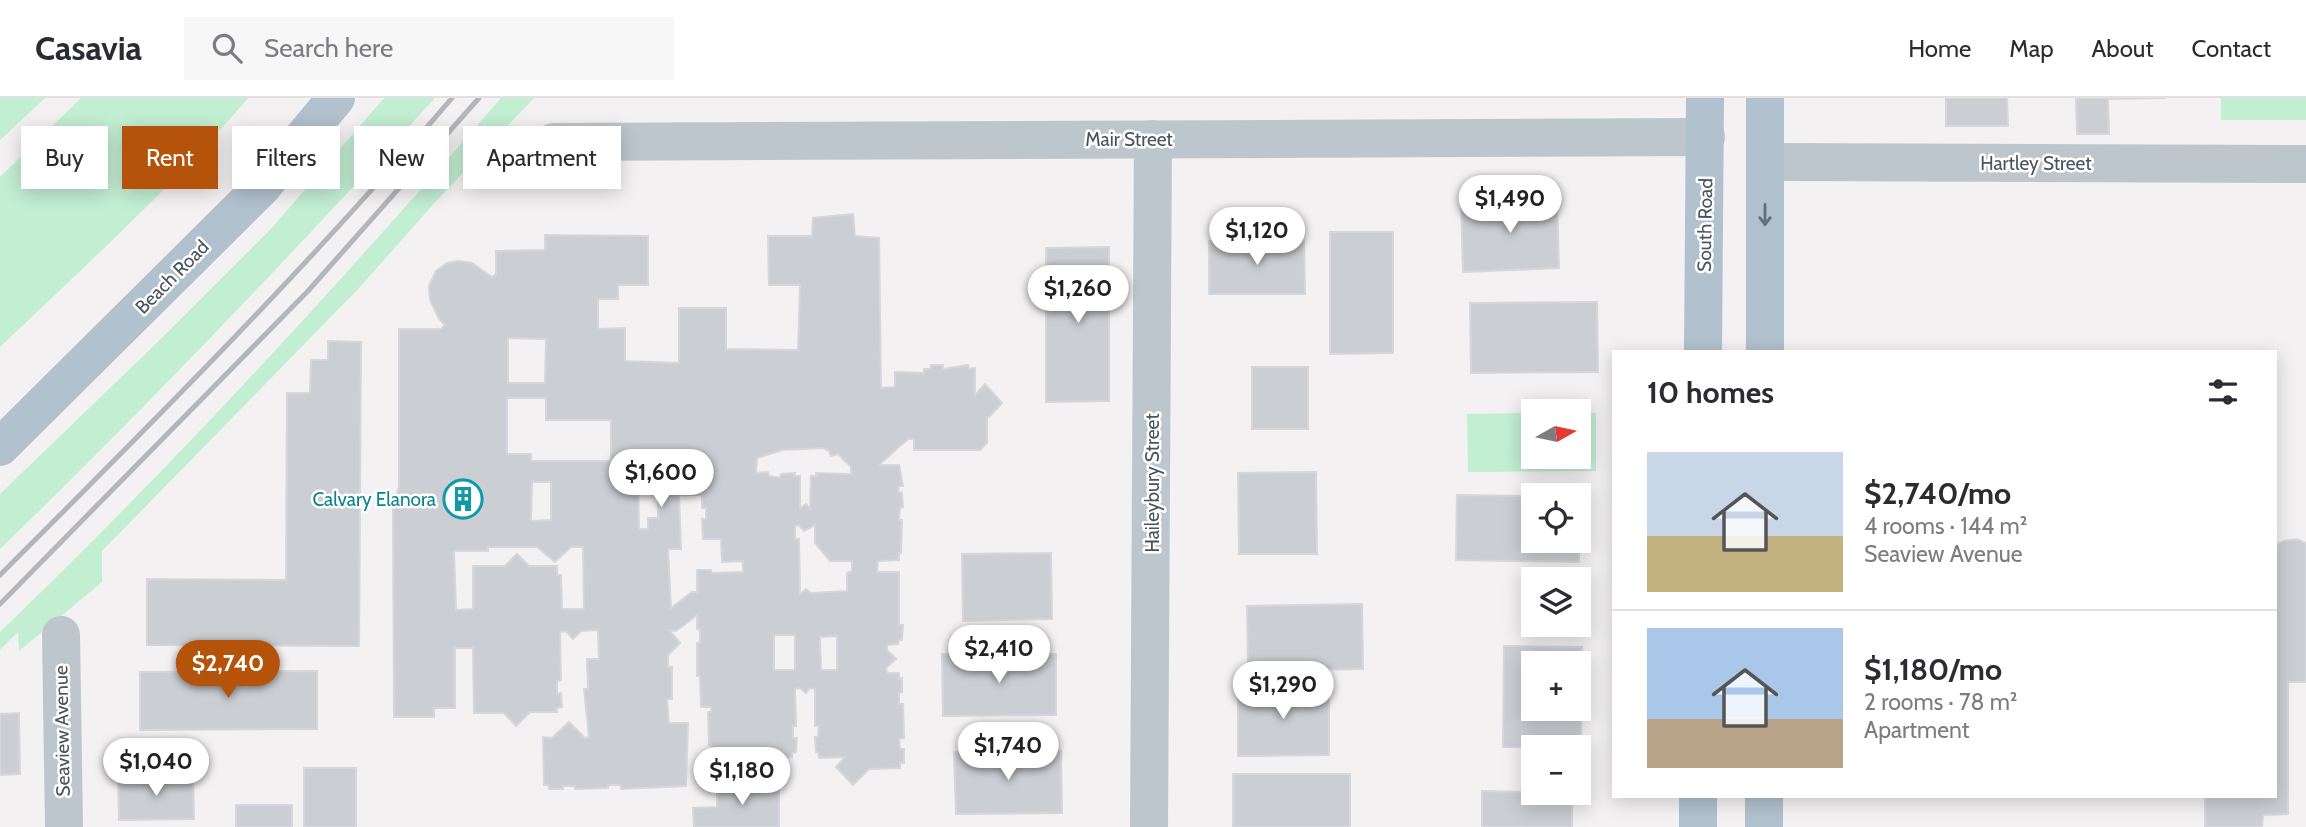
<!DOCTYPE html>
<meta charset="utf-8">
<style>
:root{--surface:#fff;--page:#f7f7f7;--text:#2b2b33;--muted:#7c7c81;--line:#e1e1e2;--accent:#b45309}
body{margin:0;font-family:Cabin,sans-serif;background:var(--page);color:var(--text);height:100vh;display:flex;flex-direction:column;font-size:26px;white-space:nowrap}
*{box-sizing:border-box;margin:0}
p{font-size:23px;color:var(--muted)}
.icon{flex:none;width:38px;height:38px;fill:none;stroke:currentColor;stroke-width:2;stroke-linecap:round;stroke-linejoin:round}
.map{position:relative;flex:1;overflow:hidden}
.drawer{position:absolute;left:1612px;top:252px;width:665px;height:448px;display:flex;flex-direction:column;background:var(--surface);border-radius:0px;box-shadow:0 4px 18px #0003}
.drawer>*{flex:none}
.guide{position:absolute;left:21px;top:28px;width:665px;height:63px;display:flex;gap:14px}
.needle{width:46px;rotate:81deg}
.buttons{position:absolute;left:1521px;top:301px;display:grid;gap:14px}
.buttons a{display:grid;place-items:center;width:70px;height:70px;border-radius:0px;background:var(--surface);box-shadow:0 4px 18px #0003;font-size:35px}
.price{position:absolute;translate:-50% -60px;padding:0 16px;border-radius:24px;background:#fff;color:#222;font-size:23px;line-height:46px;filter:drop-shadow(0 2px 4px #0008)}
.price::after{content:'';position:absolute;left:50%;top:42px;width:21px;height:16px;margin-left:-10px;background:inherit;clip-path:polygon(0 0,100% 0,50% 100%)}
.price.selected{background:var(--accent);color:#fff}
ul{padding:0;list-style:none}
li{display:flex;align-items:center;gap:21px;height:175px;padding:0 35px}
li+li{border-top:2px solid var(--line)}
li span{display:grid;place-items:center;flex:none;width:196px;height:140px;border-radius:0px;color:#555}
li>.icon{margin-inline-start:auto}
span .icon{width:84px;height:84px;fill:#fffc;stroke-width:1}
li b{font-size:30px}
h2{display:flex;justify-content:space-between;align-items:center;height:84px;padding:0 35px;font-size:30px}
.chip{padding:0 24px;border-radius:0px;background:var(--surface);box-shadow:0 4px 18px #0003;font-size:24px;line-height:63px}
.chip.selected{background:var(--accent);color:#fff}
header{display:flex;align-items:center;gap:42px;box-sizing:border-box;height:98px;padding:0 35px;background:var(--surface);border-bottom:2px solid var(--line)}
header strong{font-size:33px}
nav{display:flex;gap:38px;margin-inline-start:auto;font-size:24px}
.search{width:490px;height:63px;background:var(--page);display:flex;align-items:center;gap:18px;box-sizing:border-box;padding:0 24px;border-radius:0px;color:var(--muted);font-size:26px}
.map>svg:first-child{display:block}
.green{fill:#c2eed2}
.building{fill:#cbced3;stroke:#d5d7dc;stroke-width:2;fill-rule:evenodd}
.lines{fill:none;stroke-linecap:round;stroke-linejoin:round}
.minor{stroke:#bdc6cd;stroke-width:38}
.major{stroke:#b2c1ce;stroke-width:38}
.rail{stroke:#b3b6bb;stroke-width:5}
.oneway{stroke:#63707a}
.labels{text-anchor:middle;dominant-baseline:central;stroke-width:5;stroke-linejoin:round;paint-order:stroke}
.street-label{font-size:19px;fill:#49555e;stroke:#fff}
.culture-label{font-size:19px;fill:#0d838f;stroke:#fff;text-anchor:end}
</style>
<header>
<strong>Casavia</strong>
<div class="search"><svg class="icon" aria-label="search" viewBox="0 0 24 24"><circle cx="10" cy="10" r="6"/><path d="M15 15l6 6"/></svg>Search here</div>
<nav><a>Home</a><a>Map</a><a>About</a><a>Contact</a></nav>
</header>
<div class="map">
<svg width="2306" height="729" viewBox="0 0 2306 729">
<rect width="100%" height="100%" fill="#f3f1f1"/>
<!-- green -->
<g class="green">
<path d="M0,0H45L0,42Z"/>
<path d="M81,0H248C172,89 85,168 0,249V79Z"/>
<path d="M384,0H435C294,154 150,306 0,451V396L166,236L271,131Z"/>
<path d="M501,0H534L438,101L359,190L102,453V484L19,553L18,534L0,552V534C176,365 341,184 501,0Z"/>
<rect x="2221" y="0" width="85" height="22"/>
<path d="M1533,315V359H1578L1579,315H1596V373L1468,374L1467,316Z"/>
</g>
<!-- building -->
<g class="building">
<path d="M1946,0H2007L2008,28H1946Z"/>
<path d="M2076,0H2166L2108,1L2109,36H2077Z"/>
<path d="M1557,100L1559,170L1463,174L1461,103Z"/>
<path d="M853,116L855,138L879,140L881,290L895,289V274L924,275V271H931V267H943V271L968,267L969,271L975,270V297L985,286L1002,305L987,321V345L980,352H914V341H908L879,367H899L903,388H899L898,394L902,395L903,409L900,410L899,422H902L901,455H899V462L878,463L877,474H899V527H903L902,542H899L898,546L887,547V552L896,561L886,570L887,575H899V581L902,580V594L899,595V606H903L904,640L899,641L900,651H904V665H900V670L869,671L853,687L836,669L845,659L819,660L818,654H816L815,639H818L819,628H815V591L810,590L806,595L800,590L795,591L796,628H793V640H797L796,654L792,655V659H768L769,680L712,678L713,674H710L709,659H712L711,646L709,647L708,614H711V609H701L700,578H697V545H700V532L697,531V517L676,533L669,532L680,545L668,557V569H672V601H667L669,625H688L686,688L621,691V687H608V690L575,691V688H563V691H549V687H544L543,639L552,640L569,624L585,640L589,639L584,591H588L587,561H599L598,532L581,533L573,541L566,533L560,534L561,582L557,583V596L561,595L562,609L557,610V614H530L516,628L504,615H474L473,550H455V610H434V619H394L393,406L399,389V231H441L445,227L439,221L430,202L429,188L436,173L447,165L459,163L472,165L492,179L496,176V153L545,152V137L648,138V187H618V201H598V231L625,230V263L679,265V210H726V251L798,252L800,187H769L768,138H812L813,120ZM508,240L546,241L545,285H508ZM507,300H546V322H611V363H531V356H507ZM823,350L829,353L831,358L838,356L851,369V376L816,375L817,378H811L810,411L806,406L800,410V378H794L795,375L781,376L780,380L769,378L768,374L756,375L757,360L782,352ZM638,383H662V391H658V420H648V431H639ZM532,384H551V422L531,423ZM679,397H702V410H706V421H702L703,441H721L722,464L743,463V474L712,475L711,472H697V494H692L671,510L668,451H681ZM799,427L804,433L815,427V445L830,463H852V473L847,475V493L811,495L806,491L800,496L799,441H795V428ZM488,449H537L555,464L571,449H583L584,511H562L561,477H557V468H529L517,456L505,468H473V511L456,512L454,453H488ZM774,537H795V572H774ZM837,538V572H821L820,539Z"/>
<path d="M1330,134H1393V255L1330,256Z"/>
<path d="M1304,142L1305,196H1209V143Z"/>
<path d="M1109,149V303L1046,304V150Z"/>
<path d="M1597,204L1598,274L1471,275L1470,205Z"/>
<path d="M328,243L361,244L359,548L147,547V481L286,482L287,295H310L311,262H328Z"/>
<rect x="1252" y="269" width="56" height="62"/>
<path d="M1316,374L1317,456H1239L1238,375Z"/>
<path d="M1457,397L1533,398V443H1578L1580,398L1579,464L1456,462Z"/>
<path d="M2297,441L2306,445V584H2288V716L2263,717L2262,729H2205V698H2275V447L2284,443Z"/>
<path d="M1051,455L1052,521L963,523L962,456Z"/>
<path d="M1362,506L1363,571L1248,573L1247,508Z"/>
<path d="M1504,548L1582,549L1581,650L1503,649ZM1533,565H1578V611H1533Z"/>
<path d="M942,556H1056V617L943,618Z"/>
<path d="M317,573V631L140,632V574Z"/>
<path d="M1238,588H1329V657L1238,658Z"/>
<path d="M19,615L20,676L0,677V616Z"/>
<path d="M1061,653L1062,715L956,716L954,654Z"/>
<rect x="304" y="670" width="52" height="59"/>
<rect x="1233" y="676" width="117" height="53"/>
<path d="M193,677L194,721L119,722L118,678Z"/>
<path d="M717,685H779V729H694L693,710L717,709Z"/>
<path d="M1482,693L1572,695V729H1482Z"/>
<rect x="236" y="707" width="56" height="22"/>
</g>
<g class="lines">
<!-- minor -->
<g class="minor">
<path d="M553,44L1706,39"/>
<path d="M1765,64L2306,66"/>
<path d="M61,537L64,729"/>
<path d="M1149,729L1153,41"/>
</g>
<!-- major -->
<g class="major">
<path d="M1703,254L1705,0"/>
<path d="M1765,254V0"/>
<path d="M0,349L261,90L336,0"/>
<path d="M1764,698V729"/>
<path d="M1698,729V698"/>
</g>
<!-- rail -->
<g class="rail">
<path d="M0,477C155,322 310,167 452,0"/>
<path d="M0,506L308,193L479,0"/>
</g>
</g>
<!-- one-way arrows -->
<defs><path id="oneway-shaft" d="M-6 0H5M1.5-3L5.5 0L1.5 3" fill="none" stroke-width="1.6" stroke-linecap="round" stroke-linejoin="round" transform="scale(1.75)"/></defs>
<use class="oneway" href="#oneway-shaft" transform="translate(1765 117) rotate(90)"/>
<!-- icons -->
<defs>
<g id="building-ring" transform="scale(2.0125)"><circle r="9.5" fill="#fff" stroke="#0f9aa8" stroke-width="1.5"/><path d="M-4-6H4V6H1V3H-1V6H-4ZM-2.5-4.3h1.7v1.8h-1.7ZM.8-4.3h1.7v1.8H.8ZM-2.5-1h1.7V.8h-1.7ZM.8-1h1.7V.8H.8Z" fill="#0f9aa8"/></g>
</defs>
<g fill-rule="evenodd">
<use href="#building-ring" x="463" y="401"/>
</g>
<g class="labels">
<!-- street labels -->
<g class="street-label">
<text x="1129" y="41">Mair Street</text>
<text x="2036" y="65">Hartley Street</text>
<text transform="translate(1705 127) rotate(-89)">South Road</text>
<text transform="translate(172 179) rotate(-45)">Beach Road</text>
<text transform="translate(1152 385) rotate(-90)">Haileybury Street</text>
<text transform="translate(62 633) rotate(-91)">Seaview Avenue</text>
</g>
<!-- culture labels -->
<g class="culture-label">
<text x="436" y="401">Calvary Elanora</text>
</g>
</g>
</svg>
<div class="buttons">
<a><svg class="needle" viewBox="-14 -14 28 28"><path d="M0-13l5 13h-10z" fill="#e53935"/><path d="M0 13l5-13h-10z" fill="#7c7c81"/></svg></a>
<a><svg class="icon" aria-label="locate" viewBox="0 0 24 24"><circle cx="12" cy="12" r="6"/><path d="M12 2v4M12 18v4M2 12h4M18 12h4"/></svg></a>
<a><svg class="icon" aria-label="layers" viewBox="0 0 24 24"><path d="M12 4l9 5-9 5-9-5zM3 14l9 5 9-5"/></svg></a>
<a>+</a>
<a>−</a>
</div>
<b class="price" style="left:1510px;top:137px">$1,490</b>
<b class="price" style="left:1257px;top:169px">$1,120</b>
<b class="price" style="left:1078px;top:227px">$1,260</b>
<b class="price" style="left:661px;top:411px">$1,600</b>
<b class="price" style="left:999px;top:587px">$2,410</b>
<b class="price selected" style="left:228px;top:602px">$2,740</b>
<b class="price" style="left:1283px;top:623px">$1,290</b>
<b class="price" style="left:1008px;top:684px">$1,740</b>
<b class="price" style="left:156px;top:700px">$1,040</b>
<b class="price" style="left:742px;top:709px">$1,180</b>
<div class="guide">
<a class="chip">Buy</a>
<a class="chip selected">Rent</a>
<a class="chip">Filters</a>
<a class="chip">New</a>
<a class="chip">Apartment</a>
</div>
<section class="drawer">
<h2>10 homes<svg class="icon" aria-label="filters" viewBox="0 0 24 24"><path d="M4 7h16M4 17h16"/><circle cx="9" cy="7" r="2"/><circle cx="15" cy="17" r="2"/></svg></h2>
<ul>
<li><span style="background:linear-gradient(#c9d6e8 60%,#c2b280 0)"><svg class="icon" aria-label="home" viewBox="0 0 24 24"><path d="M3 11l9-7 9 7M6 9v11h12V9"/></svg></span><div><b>$2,740/mo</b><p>4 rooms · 144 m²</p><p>Seaview Avenue</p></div></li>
<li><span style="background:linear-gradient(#a9c7e8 65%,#b9a48a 0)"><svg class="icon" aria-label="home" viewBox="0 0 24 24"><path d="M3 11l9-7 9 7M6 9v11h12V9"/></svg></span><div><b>$1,180/mo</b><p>2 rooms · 78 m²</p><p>Apartment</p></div></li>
</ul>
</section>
</div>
